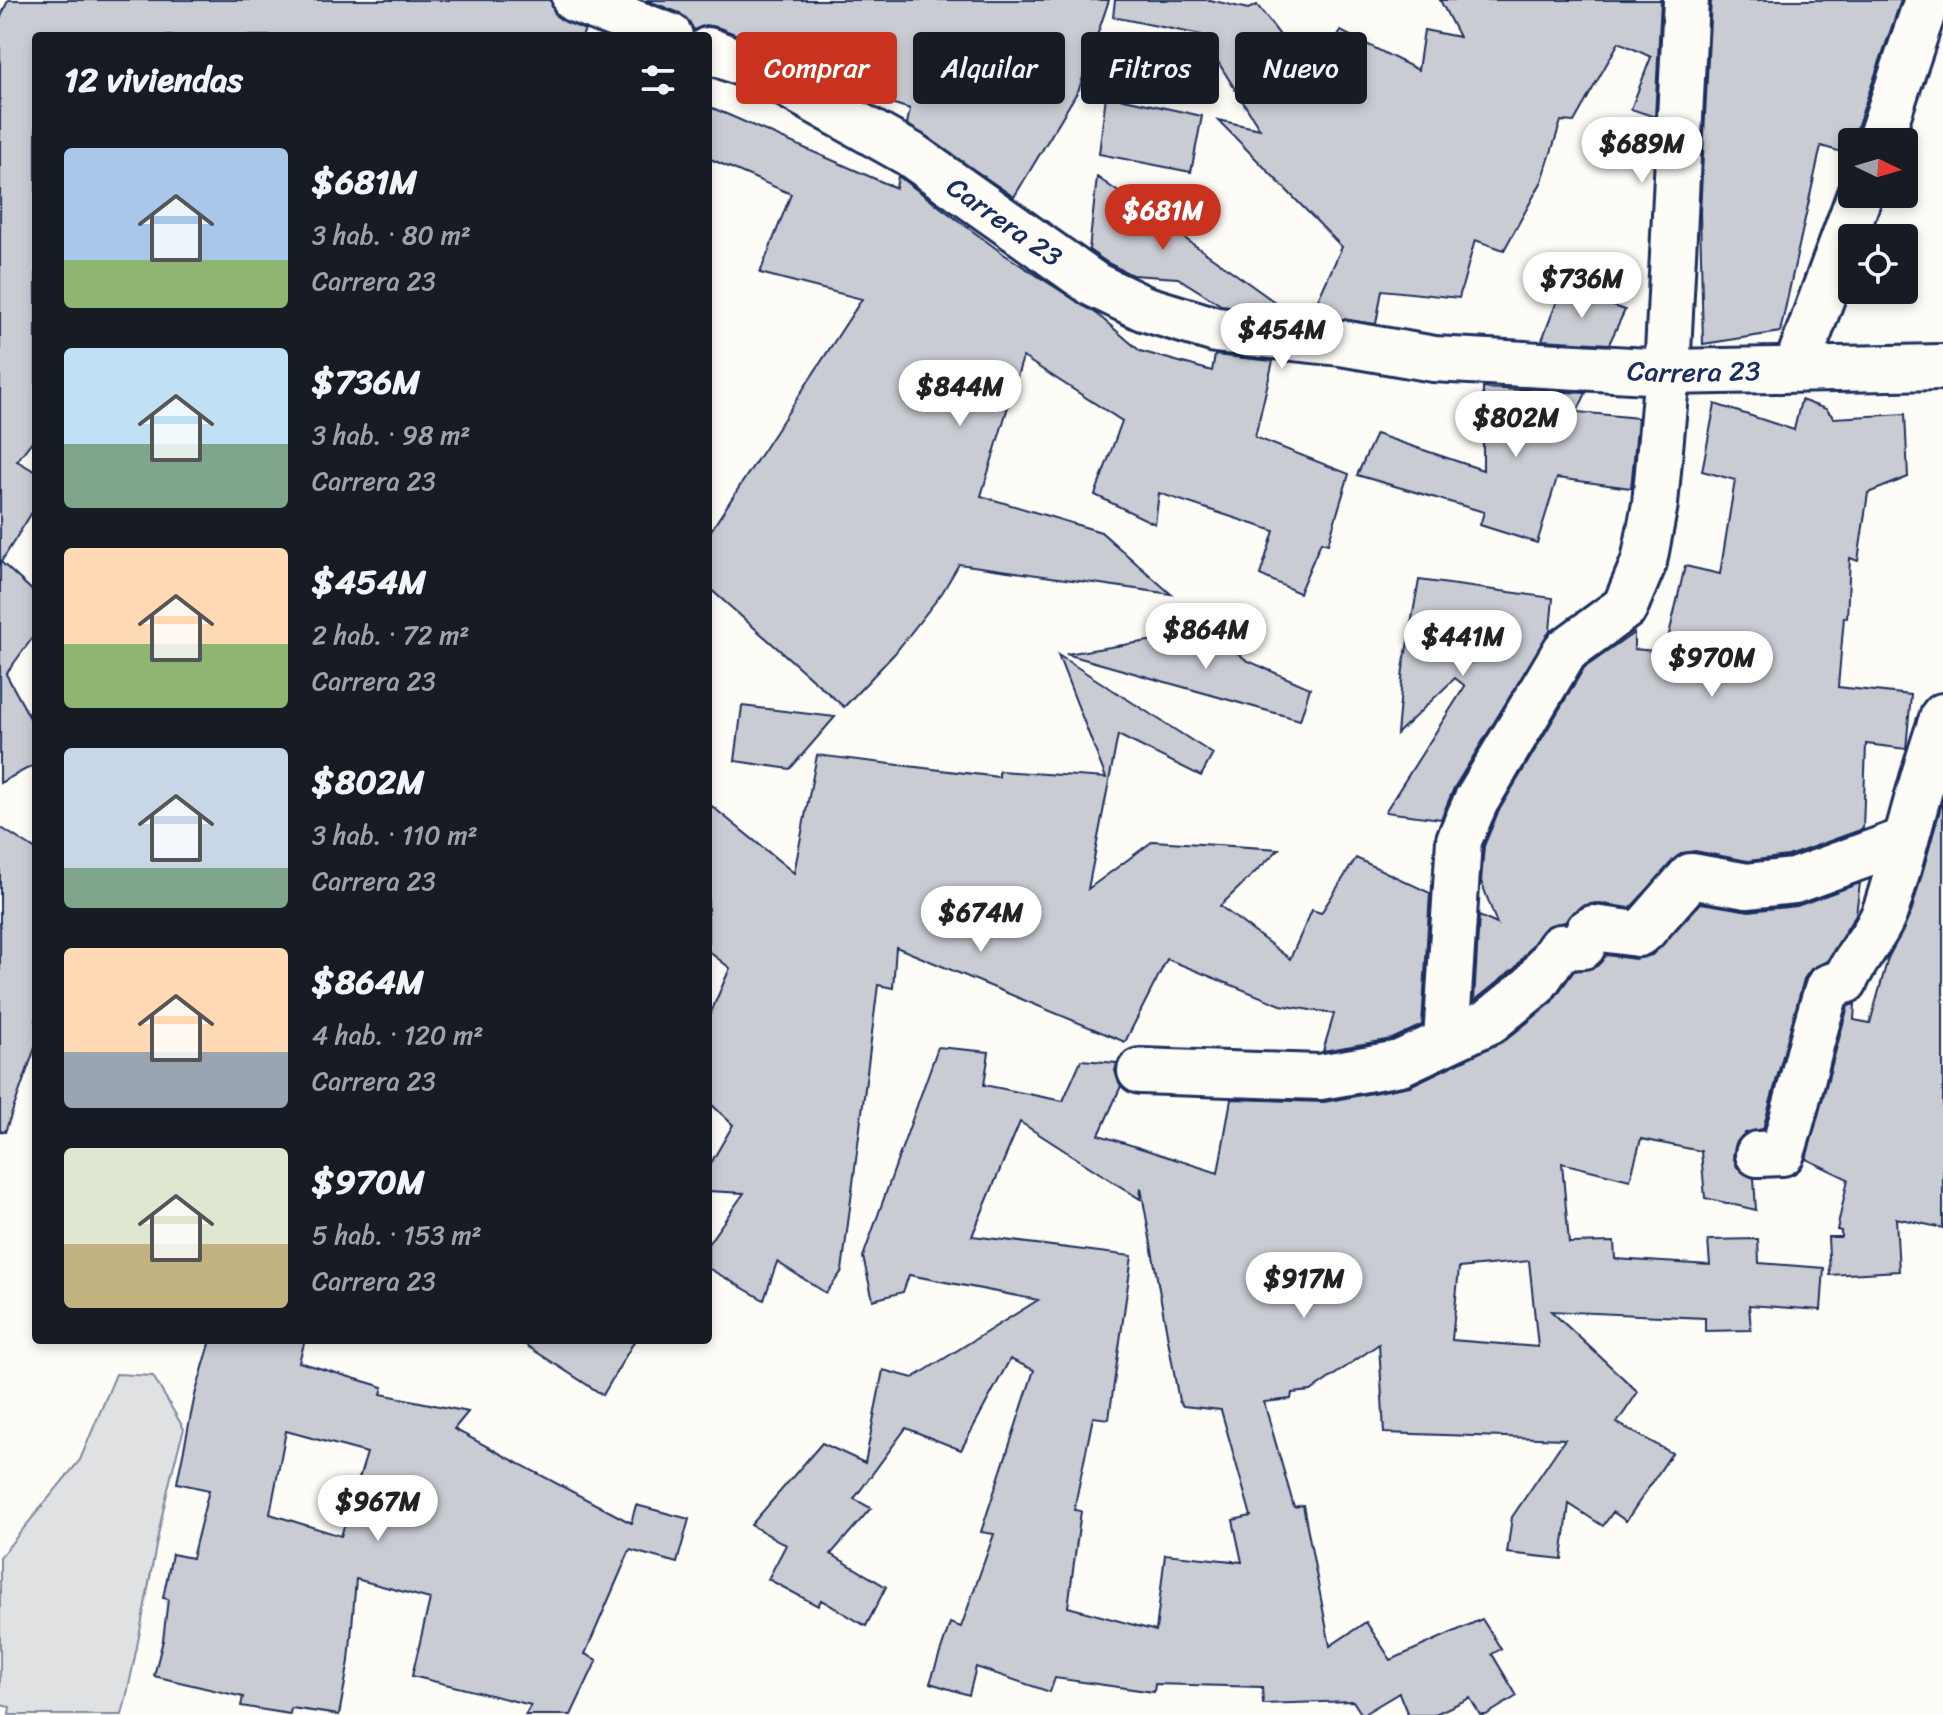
<!DOCTYPE html>
<html lang="es">
<meta charset="utf-8">
<style>
:root{--surface:#171b24;--page:#20242c;--text:#f1f3f6;--muted:#9ea1a6;--accent:#c8321e}
body{margin:0;font-family:Sriracha,sans-serif;background:var(--page);color:var(--text);height:100vh;display:flex;flex-direction:column;font-size:30px;white-space:nowrap}
*{box-sizing:border-box;margin:0}
p{font-size:26px;color:var(--muted)}
.icon{flex:none;width:44px;height:44px;fill:none;stroke:currentColor;stroke-width:2;stroke-linecap:round;stroke-linejoin:round}
.map{position:relative;flex:1;overflow:hidden}
.drawer{position:absolute;left:32px;top:32px;width:680px;height:1312px;display:flex;flex-direction:column;background:var(--surface);border-radius:8px;box-shadow:0 4px 12px #0003}
.drawer>*{flex:none}
.guide{position:absolute;left:736px;top:32px;width:760px;height:72px;display:flex;gap:16px}
.needle{width:52px;rotate:95deg}
.buttons{position:absolute;left:1838px;top:128px;display:grid;gap:16px}
.buttons a{display:grid;place-items:center;width:80px;height:80px;border-radius:8px;background:var(--surface);box-shadow:0 4px 12px #0003;font-size:40px}
.price{position:absolute;translate:-50% -68px;padding:0 18px;border-radius:28px;background:#fff;color:#222;font-size:26px;line-height:52px;filter:drop-shadow(0 2px 4px #0008)}
.price::after{content:'';position:absolute;left:50%;top:48px;width:24px;height:18px;margin-left:-12px;background:inherit;clip-path:polygon(0 0,100% 0,50% 100%)}
.price.on{background:var(--accent);color:#fff}
ul{padding:0;list-style:none}
li{display:flex;align-items:center;gap:24px;height:200px;padding:0 32px}
li span{display:grid;place-items:center;flex:none;width:224px;height:160px;border-radius:8px;color:#555}
li>.icon{margin-inline-start:auto}
span .icon{width:96px;height:96px;fill:#fffc;stroke-width:1}
li b{font-size:34px}
h2{display:flex;justify-content:space-between;align-items:center;height:96px;padding:0 32px;font-size:34px}
.pill{padding:0 28px;border-radius:8px;background:var(--surface);box-shadow:0 4px 12px #0003;font-size:28px;line-height:72px}
.pill.on{background:var(--accent);color:#fff}
.map>svg:first-child{display:block}
.green{fill:#e0e1e3;stroke:#7e88a0;stroke-width:2}
.building{fill:#c9ccd3;stroke:#1b2f5e;stroke-width:2;fill-rule:evenodd}
.lines{fill:none;stroke-linecap:round;stroke-linejoin:round}
.minor-casing{stroke:#1b2f5e;stroke-width:50}
.minor{stroke:#fdfcf7;stroke-width:44}
.labels{text-anchor:middle;dominant-baseline:central;stroke-width:8;stroke-linejoin:round;paint-order:stroke}
.street-label{font-size:28px;fill:#1b2f5e;stroke:#fdfcf7}
</style>
<div class="map">
<svg width="1943" height="1715" viewBox="0 0 1943 1715">
<rect width="100%" height="100%" fill="#fdfcf7"/>
<filter id="ink" filterUnits="userSpaceOnUse"><feTurbulence type="fractalNoise" baseFrequency=".0125" numOctaves="2"/><feDisplacementMap in="SourceGraphic" scale="16" xChannelSelector="R" yChannelSelector="G"/><feConvolveMatrix kernelMatrix="1 2 1 2 8 2 1 2 1" color-interpolation-filters="sRGB"/></filter>
<g filter="url(#ink)">
<!-- green -->
<path class="green" d="M116,1374L153,1376L184,1429C155,1523 146,1620 122,1715H9L10,1707L0,1705V1557L80,1460Z"/>
<!-- building -->
<g class="building">
<path d="M8,0H551L556,16L585,30L582,36H36V436L17,461L36,472V506L1,562L36,594V633L6,674L36,729V764L0,783V19Z"/>
<path d="M646,0H1109L1079,89L1014,197L907,124L910,109L841,87L776,50L717,27L705,25L694,30L680,13Z"/>
<path d="M1115,0H1210L1248,9L1257,5L1314,80L1341,31L1418,70L1424,30L1459,37L1440,0H1661L1655,117L1631,109L1651,57L1619,42L1574,122L1561,121L1542,181L1504,250L1475,240L1459,298L1382,290L1376,324L1311,315L1342,247L1218,120L1260,129L1201,35L1113,17Z"/>
<path d="M1711,0H1901L1852,142V155L1821,146L1780,332L1703,344L1700,213Z"/>
<path d="M1106,95L1202,116L1191,172L1099,154Z"/>
<path d="M708,106L896,188L898,176L1005,255L1097,314L1140,351L1212,371L1215,355L1273,361L1255,437L1349,474L1328,544L1321,542L1299,593L1260,575L1274,531L1159,493L1155,524L1095,495L1122,421L1023,357L981,496L1101,532L1171,594L959,564L942,593L895,653L844,707L708,587V535L862,299L760,273L791,194L708,158Z"/>
<path d="M1097,177L1230,270L1290,313L1221,305L1178,278L1132,275L1108,263L1089,250Z"/>
<path d="M1562,288L1625,310L1609,344L1542,340Z"/>
<path d="M1483,388L1586,393L1577,412L1638,418L1631,488L1557,478L1537,543L1480,525L1484,512L1357,475L1376,434L1483,470Z"/>
<path d="M1801,400L1826,409L1834,418L1905,414L1908,477L1868,493L1858,561L1850,558L1847,618L1844,617L1838,687L1911,695L1906,749L1866,744L1863,829L1788,856L1748,861L1695,851L1682,853L1630,908L1596,903L1581,906L1565,922L1547,926L1515,968L1474,1001L1479,916L1497,924L1481,881L1484,846L1498,812L1584,668L1634,633V649L1665,652L1685,566L1720,574L1735,480L1702,471L1715,404L1794,430Z"/>
<path d="M1419,580L1553,598L1550,631L1454,788L1441,819L1385,812L1465,686L1455,678L1397,734L1403,669Z"/>
<path d="M1212,631L1246,660L1310,688L1300,720L1066,654Z"/>
<path d="M1058,655L1213,754L1201,776L1118,735L1088,889L1153,841L1279,849L1220,906L1290,959L1312,910L1321,913L1356,858L1430,893L1422,1025L1392,1039L1323,1051L1334,1014L1281,1005L1167,959L1125,1042L896,947L893,988L878,985L842,1271L826,1293L777,1262L764,1300L708,1268V1244L744,1193L708,1191V1168L733,1125L708,1101V1019L730,968L708,951V803L794,873L817,755L999,777V771L1106,778Z"/>
<path d="M742,706L835,717L790,769L735,761Z"/>
<path d="M1943,799V1228L1896,1218L1899,1271L1830,1275L1828,1237H1841V1231L1837,1230L1848,1179L1806,1159L1848,1006L1855,1004L1854,1020L1870,1023L1888,958L1911,913Z"/>
<path d="M0,827L36,850V1045L5,1132L0,1131Z"/>
<path d="M1860,883L1856,914L1827,961L1811,969L1804,979L1763,1129L1745,1133L1736,1143L1733,1156L1737,1167L1754,1178L1756,1210L1705,1198L1701,1151L1641,1139L1630,1180L1562,1163L1569,1243L1614,1242L1615,1259L1710,1265L1708,1240L1758,1239L1759,1263L1824,1268L1821,1310L1749,1305L1751,1330L1705,1331V1318L1551,1311L1638,1392L1617,1423L1672,1453L1626,1521L1613,1512L1603,1526L1569,1504L1562,1559L1507,1553L1512,1517L1565,1439L1384,1433L1379,1344L1311,1391L1292,1393L1291,1399L1264,1402L1294,1507L1303,1505L1330,1646L1366,1622L1391,1660L1482,1619L1501,1649L1492,1654L1517,1696L1486,1715H1480L1470,1698L1433,1715H1408L1399,1693L1362,1715L1353,1701L1263,1704L1262,1687L1155,1684L1154,1692L1055,1678L1050,1692L976,1667L969,1695L930,1683L950,1623L961,1627L994,1534L981,1532L1034,1370L1010,1359L961,1450L906,1428L854,1499L871,1508L831,1554L886,1587L866,1626L821,1600L818,1606L768,1579L786,1545L751,1525L822,1443L865,1463L883,1370L913,1378L1038,1300L909,1275L903,1292L873,1300L863,1257L938,1047L989,1052L984,1085L1063,1101L1081,1060L1117,1063L1115,1071L1121,1086L1099,1135L1218,1173L1231,1099L1324,1102L1410,1086L1506,1040L1550,1004L1574,971L1597,966L1606,955L1635,959L1652,955L1701,903L1749,911L1797,906ZM1020,1122L1140,1199L1141,1188L1179,1401L1183,1406L1221,1410L1251,1516L1233,1520L1242,1562L1165,1554L1156,1631L1068,1607L1081,1511L1074,1510L1093,1417L1109,1419L1132,1256L972,1236ZM1529,1261L1538,1347L1452,1340L1459,1268Z"/>
<path d="M211,1340H305L299,1362L383,1387L381,1394L468,1412L454,1429L631,1523L636,1505L689,1519L677,1563L630,1550L585,1654L597,1660L571,1715H525L531,1705L412,1676L430,1599L356,1579L349,1661L339,1715L291,1708L290,1714L241,1706L243,1697L154,1676L163,1640L168,1599L163,1598L172,1554L192,1558L209,1490L177,1483L195,1395ZM286,1431L367,1453L341,1536L270,1514Z"/>
<path d="M518,1340H635L603,1395Z"/>
</g>
<g class="lines">
<!-- minor casing -->
<g class="minor-casing">
<g id="minor">
<path d="M575,0L670,36"/>
<path id="s1" d="M708,50L764,72L910,154L1095,285L1143,308L1216,330L1341,343L1434,359L1667,372L1943,367"/>
<path d="M1879,142L1927,0"/>
<path d="M1796,368L1860,194"/>
<path d="M1446,1040L1459,840L1476,801L1565,651L1625,607L1644,562L1655,504L1667,372L1686,0"/>
<path d="M1140,1071L1320,1077L1400,1063L1490,1021L1534,985L1560,947L1583,946L1588,931L1593,928L1638,934L1644,930L1691,876L1747,886L1794,881L1904,841"/>
<path d="M1758,1154L1782,1153C1800,1099 1809,1042 1828,987L1845,981C1856,954 1878,935 1887,906C1907,843 1920,779 1943,716"/>
</g>
</g>
<!-- minor -->
<use href="#minor" class="minor"/>
</g>
</g>
<g class="labels">
<!-- street labels -->
<g class="street-label">
<text stroke="none"><textPath href="#s1" startOffset="344">Carrera 23</textPath></text>
<text stroke="none"><textPath href="#s1" startOffset="1064">Carrera 23</textPath></text>
</g>
</g>
</svg>
<div class="buttons">
<a><svg class="needle" viewBox="-14 -14 28 28"><path d="M0-13l5 13h-10z" fill="#e53935"/><path d="M0 13l5-13h-10z" fill="#9ea1a6"/></svg></a>
<a><svg class="icon" aria-label="locate" viewBox="0 0 24 24"><circle cx="12" cy="12" r="6"/><path d="M12 2v4M12 18v4M2 12h4M18 12h4"/></svg></a>
</div>
<b class="price" style="left:1642px;top:185px">$689M</b>
<b class="price on" style="left:1163px;top:252px">$681M</b>
<b class="price" style="left:1582px;top:320px">$736M</b>
<b class="price" style="left:1282px;top:371px">$454M</b>
<b class="price" style="left:960px;top:428px">$844M</b>
<b class="price" style="left:1516px;top:459px">$802M</b>
<b class="price" style="left:1206px;top:671px">$864M</b>
<b class="price" style="left:1463px;top:678px">$441M</b>
<b class="price" style="left:1712px;top:699px">$970M</b>
<b class="price" style="left:981px;top:954px">$674M</b>
<b class="price" style="left:1304px;top:1320px">$917M</b>
<b class="price" style="left:378px;top:1543px">$967M</b>
<div class="guide">
<a class="pill on">Comprar</a>
<a class="pill">Alquilar</a>
<a class="pill">Filtros</a>
<a class="pill">Nuevo</a>
</div>
<section class="drawer">
<h2>12 viviendas<svg class="icon" aria-label="filters" viewBox="0 0 24 24"><path d="M4 7h16M4 17h16"/><circle cx="9" cy="7" r="2"/><circle cx="15" cy="17" r="2"/></svg></h2>
<ul>
<li><span style="background:linear-gradient(#a9c7e8 70%,#8fb573 0)"><svg class="icon" aria-label="home" viewBox="0 0 24 24"><path d="M3 11l9-7 9 7M6 9v11h12V9"/></svg></span><div><b>$681M</b><p>3 hab. · 80 m²</p><p>Carrera 23</p></div></li>
<li><span style="background:linear-gradient(#bfe0f5 60%,#7fa58c 0)"><svg class="icon" aria-label="home" viewBox="0 0 24 24"><path d="M3 11l9-7 9 7M6 9v11h12V9"/></svg></span><div><b>$736M</b><p>3 hab. · 98 m²</p><p>Carrera 23</p></div></li>
<li><span style="background:linear-gradient(#ffd9b3 60%,#8fb573 0)"><svg class="icon" aria-label="home" viewBox="0 0 24 24"><path d="M3 11l9-7 9 7M6 9v11h12V9"/></svg></span><div><b>$454M</b><p>2 hab. · 72 m²</p><p>Carrera 23</p></div></li>
<li><span style="background:linear-gradient(#c9d6e8 75%,#7fa58c 0)"><svg class="icon" aria-label="home" viewBox="0 0 24 24"><path d="M3 11l9-7 9 7M6 9v11h12V9"/></svg></span><div><b>$802M</b><p>3 hab. · 110 m²</p><p>Carrera 23</p></div></li>
<li><span style="background:linear-gradient(#ffd9b3 65%,#9aa5b1 0)"><svg class="icon" aria-label="home" viewBox="0 0 24 24"><path d="M3 11l9-7 9 7M6 9v11h12V9"/></svg></span><div><b>$864M</b><p>4 hab. · 120 m²</p><p>Carrera 23</p></div></li>
<li><span style="background:linear-gradient(#dfe7d0 60%,#c2b280 0)"><svg class="icon" aria-label="home" viewBox="0 0 24 24"><path d="M3 11l9-7 9 7M6 9v11h12V9"/></svg></span><div><b>$970M</b><p>5 hab. · 153 m²</p><p>Carrera 23</p></div></li>
</ul>
</section>
</div>
